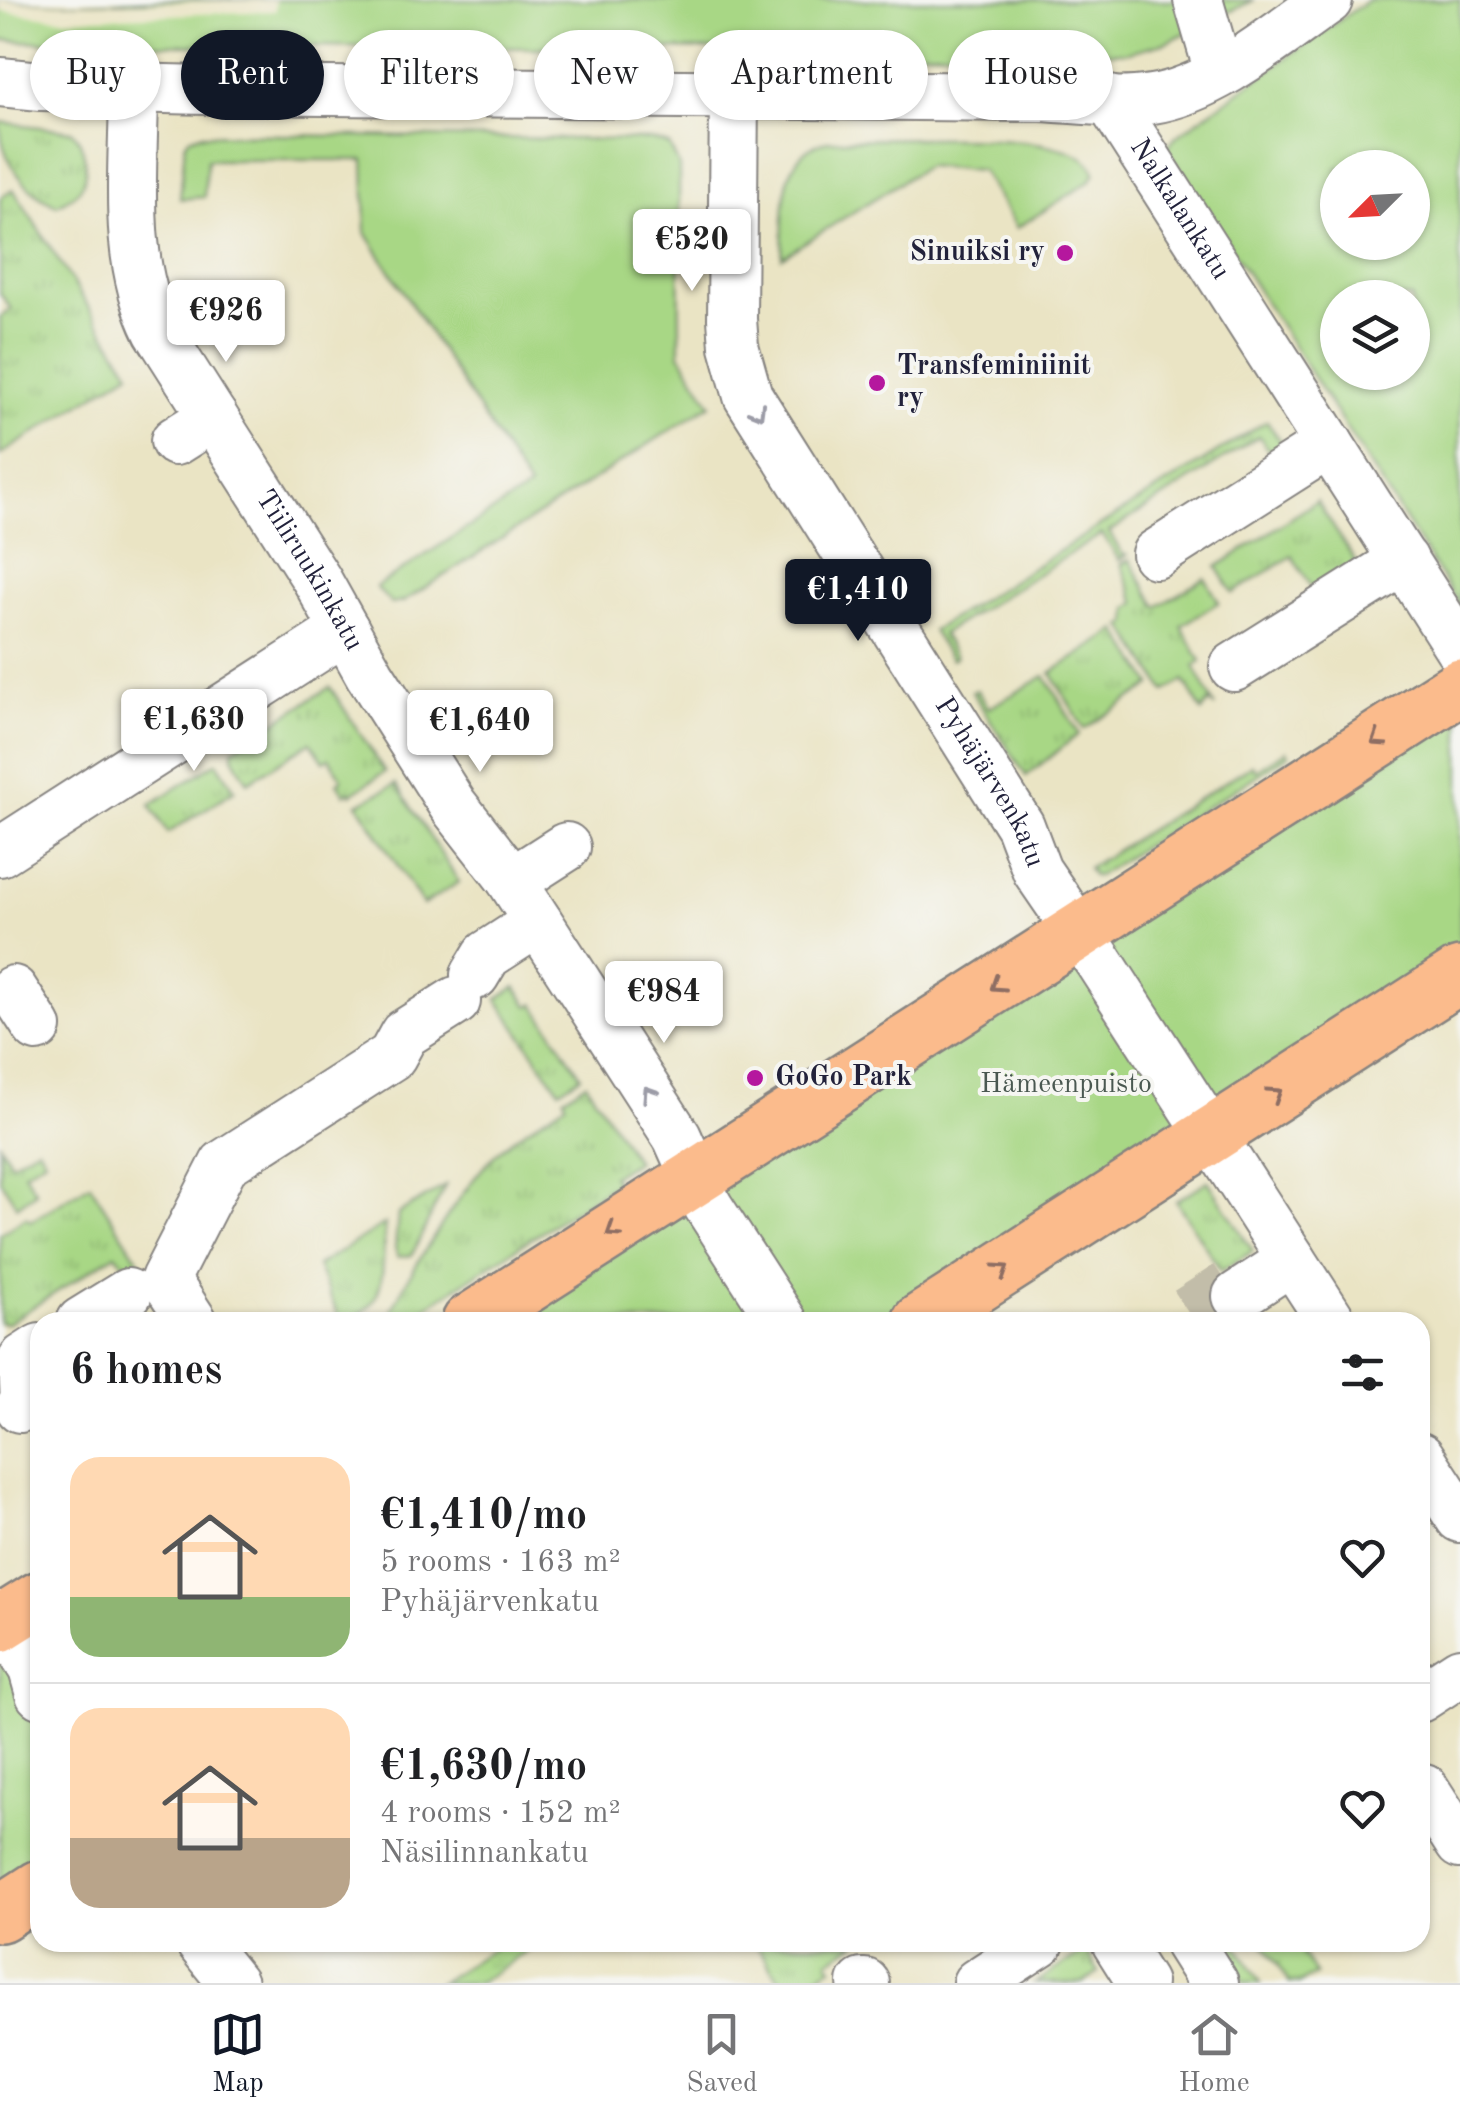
<!DOCTYPE html>
<meta charset="utf-8">
<style>
:root{--surface:#fff;--page:#f6f6f6;--text:#202124;--muted:#757577;--line:#e0e0e0;--accent:#111827}
body{margin:0;font-family:"Old Standard TT",serif;background:var(--page);color:var(--text);height:100vh;display:flex;flex-direction:column;font-size:38px;white-space:nowrap}
*{box-sizing:border-box;margin:0}
p{font-size:32px;color:var(--muted)}
.icon{flex:none;width:55px;height:55px;fill:none;stroke:currentColor;stroke-width:2;stroke-linecap:round;stroke-linejoin:round}
.map{position:relative;flex:1;overflow:hidden}
.sheet{position:absolute;left:30px;top:1312px;width:1400px;height:640px;display:flex;flex-direction:column;background:var(--surface);border-radius:30px;box-shadow:0 2px 8px #0004}
.sheet>*{flex:none}
.banner{position:absolute;left:30px;top:30px;width:1400px;height:90px;display:flex;gap:20px}
.needle{width:65px;rotate:246deg}
.tools{position:absolute;left:1320px;top:150px;display:grid;gap:20px}
.tools a{display:grid;place-items:center;width:110px;height:110px;border-radius:50%;background:var(--surface);box-shadow:0 2px 8px #0004;font-size:50px}
.price{position:absolute;translate:-50% -85px;padding:0 22px;border-radius:10px;background:#fff;color:#222;font-size:32px;line-height:65px;filter:drop-shadow(0 2px 5px #0008)}
.price::after{content:'';position:absolute;left:50%;top:60px;width:30px;height:22px;margin-left:-15px;background:inherit;clip-path:polygon(0 0,100% 0,50% 100%)}
.price.active{background:var(--accent);color:#fff}
ul{padding:0;list-style:none}
li{display:flex;align-items:center;gap:30px;height:250px;padding:0 40px}
li+li{border-top:2px solid var(--line)}
li span{display:grid;place-items:center;flex:none;width:280px;height:200px;border-radius:30px;color:#555}
li>.icon{margin-inline-start:auto}
span .icon{width:120px;height:120px;fill:#fffc;stroke-width:1}
li b{font-size:42px}
h2{display:flex;justify-content:space-between;align-items:center;height:120px;padding:0 40px;font-size:42px}
.pill{padding:0 35px;border-radius:45px;background:var(--surface);box-shadow:0 2px 8px #0004;font-size:35px;line-height:90px}
.pill.active{background:var(--accent);color:#fff}
.tab-bar{display:flex;justify-content:space-around;align-items:center;height:140px;border-top:2px solid var(--line);background:var(--surface);font-size:28px;color:var(--muted)}
.tab-bar a{display:grid;justify-items:center;gap:5px}
.tab-bar .active{color:var(--accent)}
.map>svg:first-child{display:block}
.grass{fill:url(#grass-tufts);stroke:#657c60;stroke-width:2.5}
.park{fill:#a8d785;stroke:#657c60;stroke-width:2.5;fill-rule:evenodd}
.pier{fill:#eae4c4}
.lines{fill:none;stroke-linecap:round;stroke-linejoin:round}
.minor-tunnel{stroke:#c2bda9;stroke-width:48;stroke-dasharray:48 24;stroke-linecap:butt}
.minor-casing{stroke:#868380;stroke-width:52}
.major-casing{stroke:#868380;stroke-width:60}
.minor{stroke:#fff;stroke-width:48}
.major{stroke:#fbbb8c;stroke-width:55}
.oneway{stroke:#9c9ca7}
.oneway2{stroke:#8e6e64}
.poi-dot{fill:#b5179e;stroke:#f6f6f2;stroke-width:4}
.labels{text-anchor:middle;dominant-baseline:central;stroke-width:8;stroke-linejoin:round;paint-order:stroke}
.street-label{font-size:28px;fill:#22223b;stroke:#f6f6f2}
.poi-label{font-size:28px;font-weight:bold;fill:#22223b;stroke:#f6f6f2;text-anchor:start}
.park-label{font-size:28px;fill:#4a5851;stroke:#f6f6f2}
</style>
<div class="map">
<svg width="1460" height="1983" viewBox="0 0 1460 1983">
<defs>
<pattern id="grass-tufts" width="24" height="20" patternUnits="userSpaceOnUse" patternTransform="scale(2.5)"><rect width="24" height="20" fill="#a8d785"/><path d="M3 7l-1-3M5 7V3M7 7l1-3M15 17l-1-3M17 17v-4M19 17l1-3" fill="none" stroke="#90b874"/></pattern>
</defs>
<rect width="100%" height="100%" fill="#f6f6f2"/>
<filter id="ink" filterUnits="userSpaceOnUse"><feTurbulence type="fractalNoise" baseFrequency=".01" numOctaves="2"/><feDisplacementMap in="SourceGraphic" scale="20" xChannelSelector="R" yChannelSelector="G"/><feConvolveMatrix kernelMatrix="1 2 1 2 8 2 1 2 1" color-interpolation-filters="sRGB"/></filter>
<filter id="wash" filterUnits="userSpaceOnUse"><feTurbulence type="fractalNoise" baseFrequency=".0048" numOctaves="4" result="noise"/><feDisplacementMap in="SourceGraphic" scale="40" xChannelSelector="R" yChannelSelector="G"/><feGaussianBlur stdDeviation="2.25" result="paint"/><feColorMatrix in="noise" values="0 0 0 0 0 0 0 0 0 0 0 0 0 0 0 0 0 1.4 0 .05"/><feComposite in="paint" operator="in"/></filter>
<g filter="url(#wash)">
<rect width="100%" height="100%" fill="#eae4c4"/>
<!-- grass -->
<g class="grass">
<path d="M0,122L72,131C85,143 91,176 78,191C73,197 64,201 57,205C24,192 0,157 0,122Z"/>
<path d="M13,189L130,372L0,455V317L11,309L0,293V198Z"/>
<path d="M1267,421L1288,454L1276,461L1259,436L1109,532L1122,554L1127,555L1119,560L1102,534L942,634L956,657L951,660L932,631Z"/>
<path d="M1317,501L1358,566L1314,592L1292,556L1233,593L1217,567Z"/>
<path d="M1130,560L1157,607L1205,578L1219,602L1181,626L1201,661L1194,666L1215,707L1210,701L1202,711L1184,681L1165,691L1123,626L1128,623L1129,608L1136,603L1121,564Z"/>
<path d="M1117,630L1152,685L1084,729L1051,673Z"/>
<path d="M1045,676L1079,734L1026,776L972,692L977,690L989,708Z"/>
<path d="M330,687L385,772L351,794L349,791L345,794L337,783L342,778L329,758L324,761L311,742L248,782L233,757V749Z"/>
<path d="M1286,751L1289,755L1097,876H1093L1088,868L1252,765L1256,770Z"/>
<path d="M217,762L235,790L168,833L150,805Z"/>
<path d="M396,784L459,882L423,905L358,804Z"/>
<path d="M516,987L529,1006L534,1004L581,1076L559,1090L497,999Z"/>
<path d="M586,1083L636,1161L612,1176L616,1183L403,1322H387C401,1284 467,1180 497,1153C517,1133 543,1119 566,1103L564,1097Z"/>
<path d="M0,1144L11,1163L38,1147L45,1159L24,1172L36,1192L17,1206L0,1180Z"/>
<path d="M1208,1181L1253,1251L1221,1271L1176,1201Z"/>
<path d="M90,1184L141,1264L129,1272L116,1254L8,1323H0V1234L26,1217L31,1221Z"/>
<path d="M445,1186L412,1255L398,1257L395,1248L398,1214Z"/>
<path d="M385,1224C381,1268 391,1308 341,1322L317,1266Z"/>
<path d="M502,1943H533L536,1946L478,1983H439Z"/>
<path d="M755,1943H856L829,1960L832,1967L805,1983H782Z"/>
<path d="M1219,1943H1235L1261,1983H1245Z"/>
<path d="M1263,1943H1317L1302,1953L1316,1975L1299,1983H1289Z"/>
<path d="M1086,1950L1099,1972L1082,1983H1035Z"/>
</g>
<!-- park -->
<g class="park">
<path d="M0,0L64,4L165,0H1254L1167,42L1129,52L1090,53L78,44L0,40Z"/>
<path d="M1368,0H1460V606L1167,149L1175,137ZM1338,168H1412V242H1338ZM1338,298H1412V372H1338Z"/>
<path d="M200,134L651,140L669,145L679,166L680,354L711,404L403,602L391,604L376,587L529,488L366,233L364,160H207L204,197L180,199L185,144L189,138Z"/>
<path d="M837,140C882,140 1084,124 1095,173L1090,181L1017,228L981,170L926,166L782,257C784,214 776,142 837,140Z"/>
<path d="M1460,713V950L880,1322H508Z"/>
<path d="M40,1624V1863L0,1889V1650Z"/>
</g>
<!-- pier -->
<path class="pier" d="M0,0L64,4L275,0V11L66,19L0,11Z"/>
</g>
<g filter="url(#ink)">
<g class="lines">
<!-- minor-tunnel -->
<path class="minor-tunnel" d="M1187,1311L1229,1284"/>
<!-- minor casing -->
<g class="minor-casing">
<g id="minor">
<path d="M1198,0L1219,72"/>
<path d="M0,82L41,86L207,90L1042,97C1078,99 1116,105 1152,99C1213,90 1278,35 1328,0"/>
<path id="s1" d="M134,88C134,169 121,257 158,331L317,580L370,675L452,804L509,877L677,1137L708,1206L783,1322"/>
<path id="s2" d="M734,94L732,319L734,346L748,396L1020,826L1037,871L1098,960L1332,1322"/>
<path id="s3" d="M1109,100L1460,649"/>
<path d="M175,441L213,417"/>
<path d="M1156,554L1329,444"/>
<path d="M1234,667L1404,560"/>
<path d="M0,852L345,630"/>
<path d="M509,877L527,872L566,847"/>
<path d="M475,975L487,955L538,922"/>
<path d="M13,990L37,1027"/>
<path d="M1237,1296L1292,1260"/>
<path d="M81,1322L128,1293"/>
<path d="M193,1322L165,1279L224,1164L392,1056L404,1034L456,1001"/>
<path d="M20,1408L25,1405L23,1359L40,1348"/>
<path d="M1420,1457L1460,1518"/>
<path d="M0,1615L33,1669L40,1694"/>
<path d="M1420,1698L1460,1672"/>
<path d="M1424,1788L1460,1844"/>
<path d="M200,1942L233,1983"/>
<path d="M1116,1942L1142,1983"/>
<path d="M1188,1942L1214,1983"/>
<path d="M862,1983H865"/>
<path d="M977,1983L1040,1942"/>
</g>
</g>
<!-- major casing -->
<g class="major-casing">
<g id="major">
<path d="M470,1322L1460,687"/>
<path d="M920,1322L1460,975"/>
<path d="M0,1624L40,1599"/>
<path d="M0,1914L40,1888"/>
</g>
</g>
<!-- minor -->
<use href="#minor" class="minor"/>
<!-- major -->
<use href="#major" class="major"/>
</g>
<!-- one-way arrows -->
<defs><path id="oneway-chevron" d="M-2-3.5L2.5 0L-2 3.5" fill="none" stroke-width="1.6" stroke-linecap="round" stroke-linejoin="round" transform="scale(2.5)"/></defs>
<g class="oneway">
<use href="#oneway-chevron" transform="translate(758 412) rotate(60)"/>
<use href="#oneway-chevron" transform="translate(649 1093) rotate(-123)"/>
</g>
<g class="oneway2">
<use href="#oneway-chevron" transform="translate(1378 740) rotate(147)"/>
<use href="#oneway-chevron" transform="translate(997 985) rotate(147)"/>
<use href="#oneway-chevron" transform="translate(1275 1094) rotate(-33)"/>
<use href="#oneway-chevron" transform="translate(613 1231) rotate(147)"/>
<use href="#oneway-chevron" transform="translate(1002 1270) rotate(-33)"/>
</g>
</g>
<!-- markers -->
<g class="poi-dot">
<circle cx="1065" cy="253" r="10"/>
<circle cx="877" cy="383" r="10"/>
<circle cx="755" cy="1078" r="10"/>
</g>
<g class="labels">
<!-- street labels -->
<g class="street-label">
<text stroke="none"><textPath href="#s3" startOffset="130">Nalkalankatu</textPath></text>
<text stroke="none"><textPath href="#s1" startOffset="530">Tiiliruukinkatu</textPath></text>
<text stroke="none"><textPath href="#s2" startOffset="760">Pyhäjärvenkatu</textPath></text>
</g>
<!-- poi labels -->
<g class="poi-label">
<text x="1045" y="253" text-anchor="end">Sinuiksi ry</text>
<text x="897" y="367">Transfeminiinit<tspan x="897" dy="32">ry</tspan></text>
<text x="775" y="1078">GoGo Park</text>
</g>
<!-- park labels -->
<g class="park-label">
<text x="1066" y="1085">Hämeenpuisto</text>
</g>
</g>
</svg>
<div class="tools">
<a><svg class="needle" viewBox="-14 -14 28 28"><path d="M0-13l5 13h-10z" fill="#e53935"/><path d="M0 13l5-13h-10z" fill="#757577"/></svg></a>
<a><svg class="icon" aria-label="layers" viewBox="0 0 24 24"><path d="M12 4l9 5-9 5-9-5zM3 14l9 5 9-5"/></svg></a>
</div>
<b class="price" style="left:692px;top:294px">€520</b>
<b class="price" style="left:226px;top:365px">€926</b>
<b class="price active" style="left:858px;top:644px">€1,410</b>
<b class="price" style="left:194px;top:774px">€1,630</b>
<b class="price" style="left:480px;top:775px">€1,640</b>
<b class="price" style="left:664px;top:1046px">€984</b>
<div class="banner">
<a class="pill">Buy</a>
<a class="pill active">Rent</a>
<a class="pill">Filters</a>
<a class="pill">New</a>
<a class="pill">Apartment</a>
<a class="pill">House</a>
</div>
<section class="sheet">
<h2>6 homes<svg class="icon" aria-label="filters" viewBox="0 0 24 24"><path d="M4 7h16M4 17h16"/><circle cx="9" cy="7" r="2"/><circle cx="15" cy="17" r="2"/></svg></h2>
<ul>
<li><span style="background:linear-gradient(#ffd9b3 70%,#8fb573 0)"><svg class="icon" aria-label="home" viewBox="0 0 24 24"><path d="M3 11l9-7 9 7M6 9v11h12V9"/></svg></span><div><b>€1,410/mo</b><p>5 rooms · 163 m²</p><p>Pyhäjärvenkatu</p></div><svg class="icon" aria-label="heart" viewBox="0 0 24 24"><path d="M12 20l-8-8c-3-5 5-10 8-4 3-6 11-1 8 4z"/></svg></li>
<li><span style="background:linear-gradient(#ffd9b3 65%,#b9a48a 0)"><svg class="icon" aria-label="home" viewBox="0 0 24 24"><path d="M3 11l9-7 9 7M6 9v11h12V9"/></svg></span><div><b>€1,630/mo</b><p>4 rooms · 152 m²</p><p>Näsilinnankatu</p></div><svg class="icon" aria-label="heart" viewBox="0 0 24 24"><path d="M12 20l-8-8c-3-5 5-10 8-4 3-6 11-1 8 4z"/></svg></li>
</ul>
</section>
</div>
<nav class="tab-bar">
<a class="active"><svg class="icon" aria-label="map" viewBox="0 0 24 24"><path d="M3 6l6-2 6 2 6-2v14l-6 2-6-2-6 2zM9 4v14M15 6v14"/></svg>Map</a>
<a><svg class="icon" aria-label="saved" viewBox="0 0 24 24"><path d="M7 4h10v16l-5-4-5 4z"/></svg>Saved</a>
<a><svg class="icon" aria-label="home" viewBox="0 0 24 24"><path d="M3 11l9-7 9 7M6 9v11h12V9"/></svg>Home</a>
</nav>
